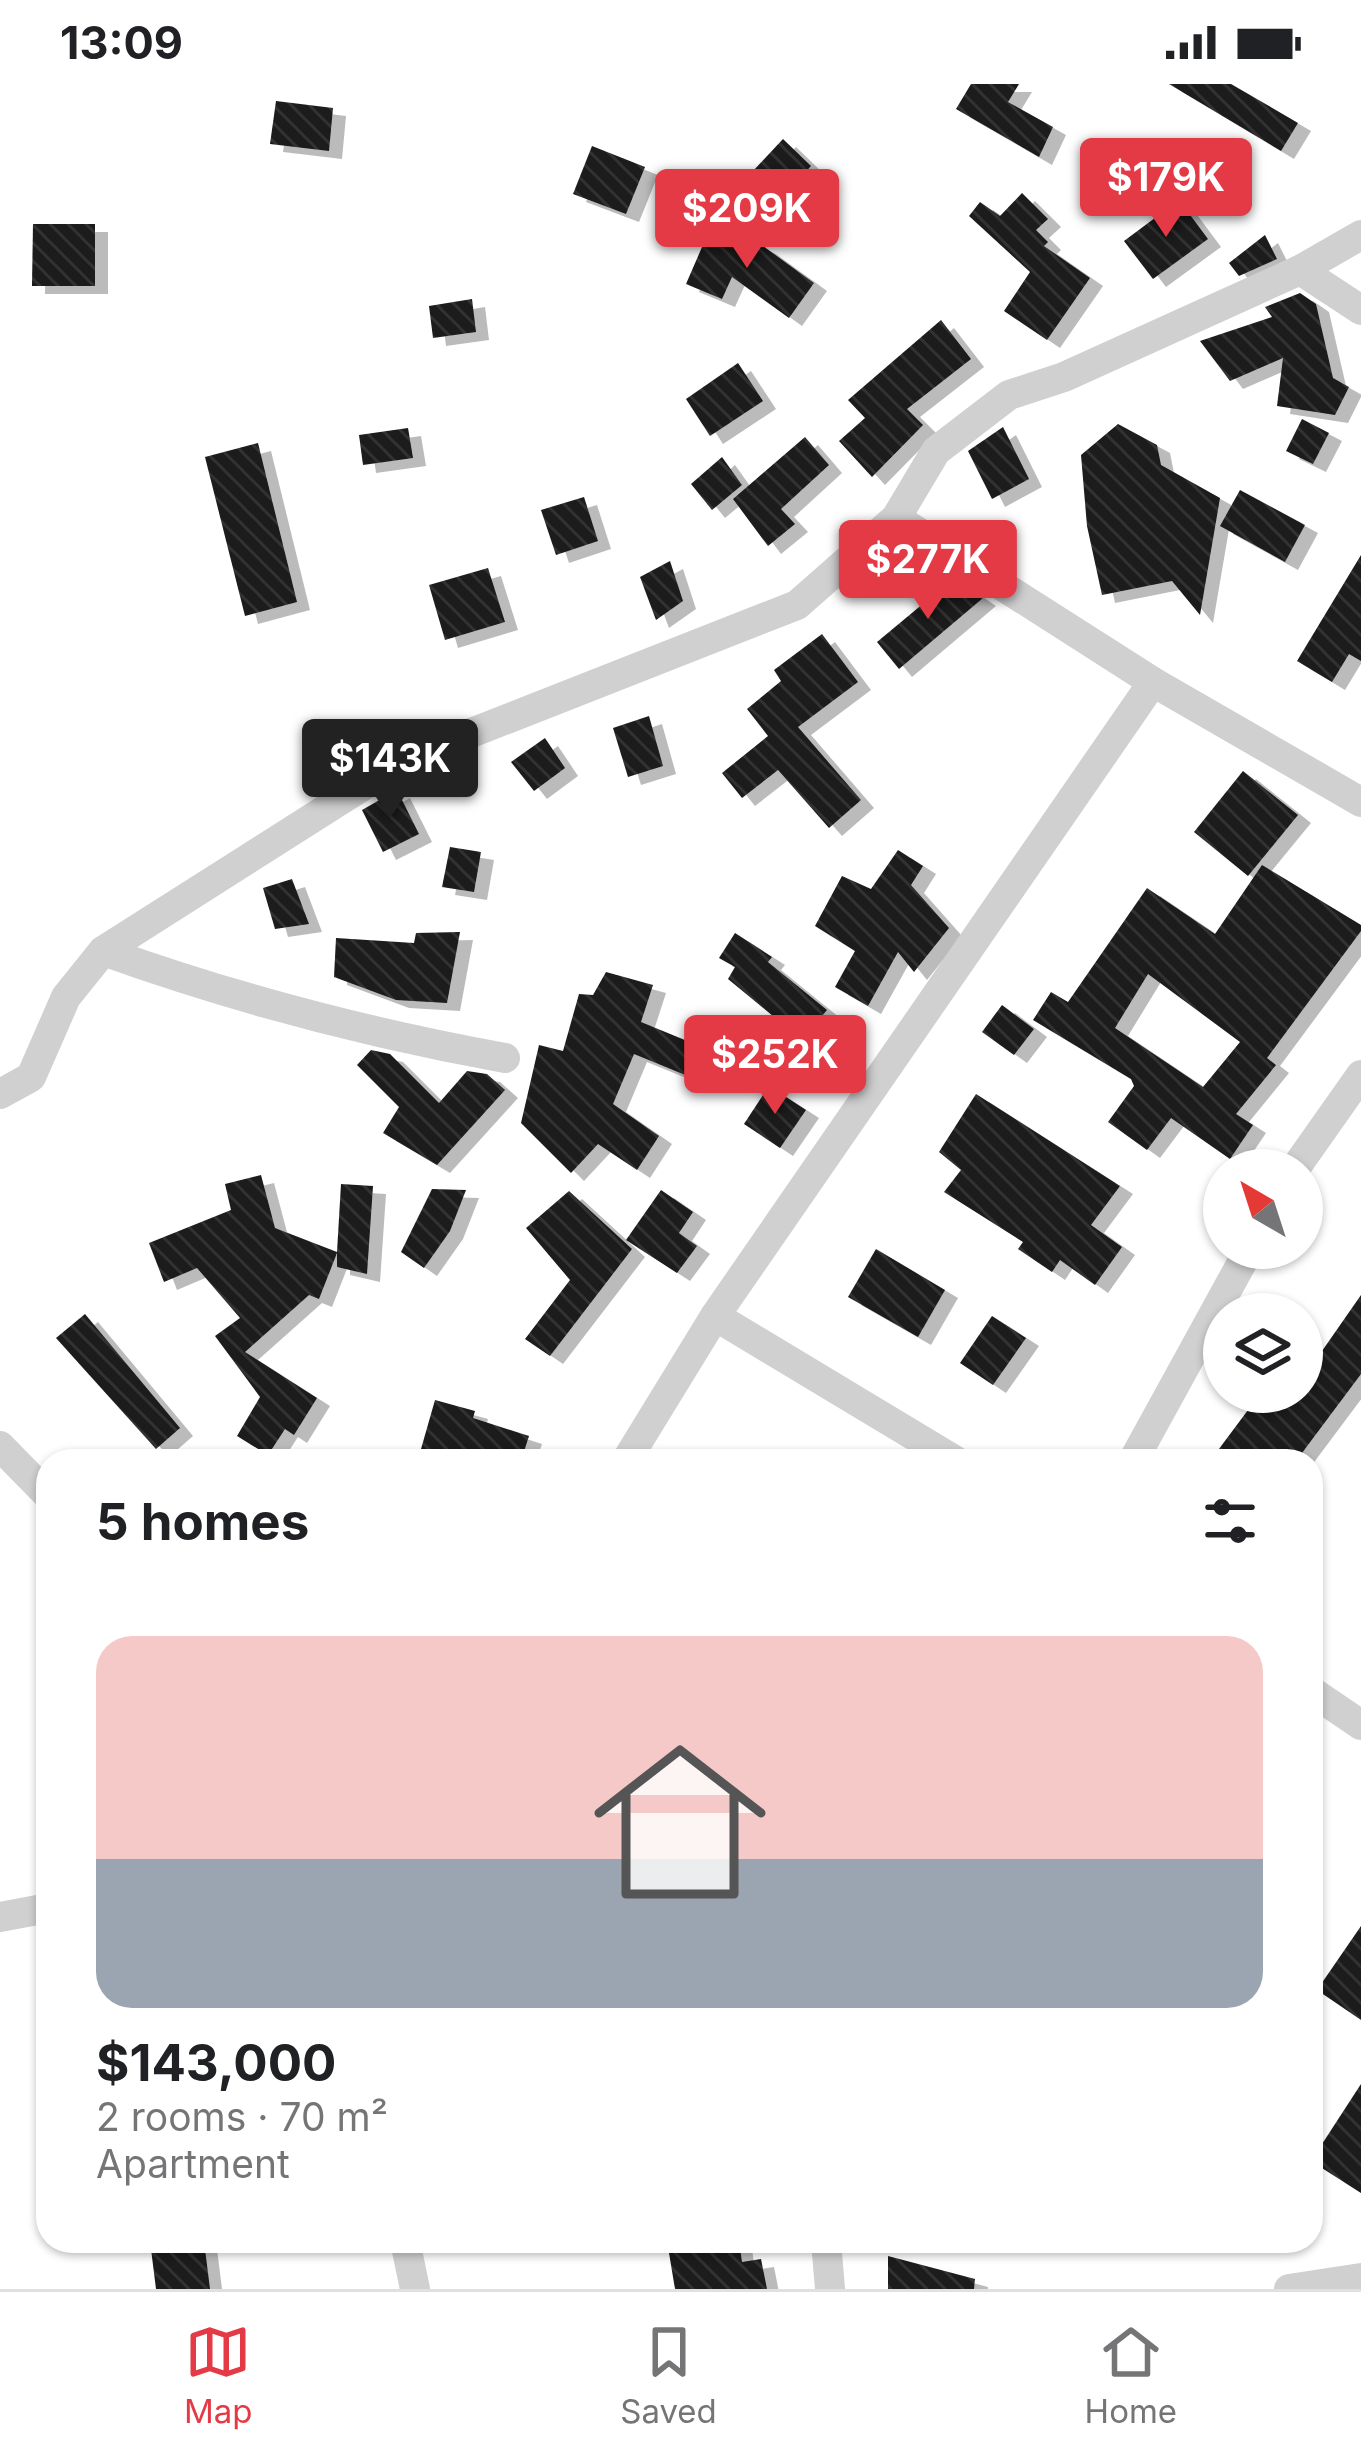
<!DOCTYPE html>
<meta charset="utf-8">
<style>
:root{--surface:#fff;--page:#f6f6f6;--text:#202124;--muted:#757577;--line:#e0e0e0;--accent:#e43a46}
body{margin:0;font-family:Inter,sans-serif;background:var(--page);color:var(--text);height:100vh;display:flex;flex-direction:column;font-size:45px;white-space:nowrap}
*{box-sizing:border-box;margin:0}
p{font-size:39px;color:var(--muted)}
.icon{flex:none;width:66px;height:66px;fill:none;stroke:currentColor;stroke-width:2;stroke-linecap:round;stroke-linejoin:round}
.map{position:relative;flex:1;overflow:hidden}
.sheet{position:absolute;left:36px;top:1365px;width:1287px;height:804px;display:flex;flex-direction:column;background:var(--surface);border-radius:36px;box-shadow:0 3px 9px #0004}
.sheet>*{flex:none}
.needle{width:78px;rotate:321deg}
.buttons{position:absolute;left:1203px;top:1065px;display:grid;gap:24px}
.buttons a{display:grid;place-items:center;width:120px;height:120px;border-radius:50%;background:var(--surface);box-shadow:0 3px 9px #0004;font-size:60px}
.price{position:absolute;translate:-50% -102px;padding:0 27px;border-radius:12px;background:var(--accent);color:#fff;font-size:39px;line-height:78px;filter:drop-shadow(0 3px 6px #0008)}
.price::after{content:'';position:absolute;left:50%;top:72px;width:36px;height:27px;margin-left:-18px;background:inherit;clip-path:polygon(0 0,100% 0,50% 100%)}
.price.on{background:#222;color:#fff}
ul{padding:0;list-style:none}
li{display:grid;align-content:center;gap:24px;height:636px;padding:0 60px}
li span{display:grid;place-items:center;height:372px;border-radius:36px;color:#555}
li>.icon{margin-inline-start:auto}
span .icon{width:216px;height:216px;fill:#fffc;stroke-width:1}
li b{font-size:51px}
h2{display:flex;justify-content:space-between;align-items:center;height:144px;padding:0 60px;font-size:51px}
.status{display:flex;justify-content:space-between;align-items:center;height:84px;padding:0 60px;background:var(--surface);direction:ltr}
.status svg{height:33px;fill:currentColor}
.menu{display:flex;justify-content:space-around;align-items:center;height:168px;border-top:3px solid var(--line);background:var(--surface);font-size:33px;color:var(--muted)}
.menu a{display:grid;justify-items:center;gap:6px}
.menu .on{color:var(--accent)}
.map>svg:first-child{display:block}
.building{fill:url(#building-back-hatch);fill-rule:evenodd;filter:url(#shadow)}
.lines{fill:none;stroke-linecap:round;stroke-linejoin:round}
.street{stroke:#d0d0d0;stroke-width:30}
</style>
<div class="status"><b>13:09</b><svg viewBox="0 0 49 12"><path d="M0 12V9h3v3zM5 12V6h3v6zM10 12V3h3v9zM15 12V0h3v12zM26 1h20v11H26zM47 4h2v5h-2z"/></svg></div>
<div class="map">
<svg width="1361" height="2205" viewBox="0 0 1361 2205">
<defs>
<pattern id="building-back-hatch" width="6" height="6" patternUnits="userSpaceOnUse" patternTransform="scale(3)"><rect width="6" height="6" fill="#1a1a1a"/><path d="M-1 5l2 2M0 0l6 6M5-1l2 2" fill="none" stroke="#333"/></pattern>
<filter id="shadow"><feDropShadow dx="13" dy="8" stdDeviation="0" flood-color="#0004"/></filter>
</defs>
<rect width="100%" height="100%" fill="#fff"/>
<!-- building -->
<g class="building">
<path d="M971,0H1019L1008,18L1053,43L1039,73L956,25Z"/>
<path d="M1169,0H1231L1298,39L1281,67Z"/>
<path d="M276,17L333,24L329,67L270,60Z"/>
<path d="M783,55L811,82L781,115L753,87Z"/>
<path d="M592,62L645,83L626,130L573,110Z"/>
<path d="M1022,109L1048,135L1036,146L1048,158L1044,162L1090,194L1047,256L1004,227L1030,188L969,132L980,118L1000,132Z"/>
<path d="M1179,116L1208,155L1153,195L1124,157Z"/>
<path d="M33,140H95V202H32Z"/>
<path d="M712,140L763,162L814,199L789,234L732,193L722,215L686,200Z"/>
<path d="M1265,151L1277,175L1239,192L1229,179Z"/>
<path d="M1300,209L1316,220L1333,294L1349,303L1335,331L1277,322L1283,274L1230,297L1200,257L1272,233L1265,223Z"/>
<path d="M472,215L476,248L433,254L429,222Z"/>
<path d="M941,236L971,275L907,325L923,341L872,393L839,357L865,334L848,316Z"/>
<path d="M738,279L763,317L710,352L686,315Z"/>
<path d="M1302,335L1329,349L1313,380L1286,367Z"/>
<path d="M1118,340L1157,361L1161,381L1220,414L1200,531L1172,497L1102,511L1087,442L1081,371Z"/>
<path d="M1003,343L1029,395L992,415L968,367Z"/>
<path d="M408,344L413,374L363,381L359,351Z"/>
<path d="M805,353L829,381L781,425L795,440L768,462L733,415Z"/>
<path d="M258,359L297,518L245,532L205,373Z"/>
<path d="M722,373L742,401L712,426L691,400Z"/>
<path d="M1240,406L1305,441L1285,478L1220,442Z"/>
<path d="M584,413L598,457L556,471L541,426Z"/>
<path d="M1361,471V577L1349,570L1332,598L1297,577Z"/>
<path d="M670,477L683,517L656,536L640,493Z"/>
<path d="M488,484L505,538L445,556L429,501Z"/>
<path d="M954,494L983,514L899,585L877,558Z"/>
<path d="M822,550L858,598L798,643L861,716L829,744L778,686L742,714L722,689L768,652L747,625L781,597L774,586Z"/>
<path d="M649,632L663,682L628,693L613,644Z"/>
<path d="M545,654L565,684L534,707L511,678Z"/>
<path d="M1243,687L1298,731L1248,792L1194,748Z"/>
<path d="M397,706L419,750L383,768L362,726Z"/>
<path d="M450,763L481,768L474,808L442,803Z"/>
<path d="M898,766L923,782L911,801L949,844L914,888L898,868L868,922L835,903L855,867L815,842L842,792L871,805Z"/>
<path d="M1262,781L1361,841V847L1267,974L1276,981L1236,1030L1253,1041L1230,1075L1171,1034L1147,1066L1108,1038L1134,1002L1131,995L1033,936L1051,908L1068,918L1147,804L1215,850ZM1148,890L1240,958L1203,1003L1115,944Z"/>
<path d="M292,795L309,840L275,845L263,804Z"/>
<path d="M460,848L447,919L396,916L334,893L336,854L414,859L416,849Z"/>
<path d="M735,849L772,873L768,878L827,926L802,956L728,895L735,883L719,874Z"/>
<path d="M606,888L653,901L641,938L714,968L700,997L634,970L613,1020L659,1052L637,1086L598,1060L571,1089L521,1039L539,961L563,967L579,910L593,911Z"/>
<path d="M1002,921L1034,945L1014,971L982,948Z"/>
<path d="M371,966L390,970L439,1019L467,987L487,990L505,1006L437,1081L383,1049L399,1023L357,981Z"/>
<path d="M769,1002L806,1026L780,1064L744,1040Z"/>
<path d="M976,1010L1120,1102L1091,1141L1122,1163L1095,1201L1060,1176L1052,1188L1018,1165L1023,1158L944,1108L961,1086L939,1068Z"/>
<path d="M261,1091L275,1144L337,1168L341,1100L373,1102L367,1190L337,1183V1169L319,1215L309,1211L245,1268L317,1314L294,1351L285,1345L268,1371L237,1352L260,1313L215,1252L240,1234L197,1184L164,1198L149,1159L231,1126L225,1100Z"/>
<path d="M432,1105L466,1106L450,1147L424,1184L401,1168Z"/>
<path d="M661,1106L693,1128L679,1149L697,1162L677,1189L626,1156Z"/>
<path d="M569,1107L632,1165L550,1272L525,1255L570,1196L526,1144Z"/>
<path d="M876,1165L945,1206L918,1253L848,1213Z"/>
<path d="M1361,1211V1290L1296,1377H1210L1248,1326L1224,1308H1302V1252L1322,1267Z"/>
<path d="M85,1230L180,1344L156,1365L56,1254Z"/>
<path d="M992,1232L1026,1254L993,1301L960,1279Z"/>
<path d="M435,1316L475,1327L473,1334L529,1352L521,1377H463L421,1365Z"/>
<path d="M1361,1842V1936L1317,1906Z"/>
<path d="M1361,2000V2109L1311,2077Z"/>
<path d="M150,2157H204L210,2205H156Z"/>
<path d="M667,2157H739L742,2178L761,2175L767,2205H675Z"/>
<path d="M888,2172L975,2195L974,2205H888Z"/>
</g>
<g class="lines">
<!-- street -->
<g class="street">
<path d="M1300,186L1361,226"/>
<path d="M896,434L936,367L1009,311L1064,293L1300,186L1361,151"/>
<path d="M103,867C234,914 367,949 505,974"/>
<path d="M0,1010L31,993L66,913L103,867L405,675L797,521L896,434L1153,598L1361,718"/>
<path d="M1294,1086L1361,991"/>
<path d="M715,1232L956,1377"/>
<path d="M0,1362L48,1411"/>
<path d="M626,1377L715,1232L1153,598"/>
<path d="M1133,1377L1250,1164"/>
<path d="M1311,1607L1361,1641"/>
<path d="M0,1833L48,1824"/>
<path d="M405,2157L415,2205"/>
<path d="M826,2157L830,2205"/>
<path d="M1289,2205L1361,2194"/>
</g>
</g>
</svg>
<div class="buttons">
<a><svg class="needle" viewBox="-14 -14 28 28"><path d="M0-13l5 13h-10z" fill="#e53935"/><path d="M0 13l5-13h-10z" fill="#757577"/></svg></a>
<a><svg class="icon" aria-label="layers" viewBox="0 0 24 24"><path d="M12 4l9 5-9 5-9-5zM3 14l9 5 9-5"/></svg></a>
</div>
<b class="price" style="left:1166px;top:156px">$179K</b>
<b class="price" style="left:747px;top:187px">$209K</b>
<b class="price" style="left:928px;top:538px">$277K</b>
<b class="price on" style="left:390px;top:737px">$143K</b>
<b class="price" style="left:775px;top:1033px">$252K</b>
<section class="sheet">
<h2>5 homes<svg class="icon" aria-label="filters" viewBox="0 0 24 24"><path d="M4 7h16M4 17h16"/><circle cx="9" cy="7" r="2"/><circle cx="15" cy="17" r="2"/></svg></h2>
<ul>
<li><span style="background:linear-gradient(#f6c9c9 60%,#9aa5b1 0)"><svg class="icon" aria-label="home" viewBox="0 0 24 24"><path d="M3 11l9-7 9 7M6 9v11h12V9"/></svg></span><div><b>$143,000</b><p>2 rooms · 70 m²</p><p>Apartment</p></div></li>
</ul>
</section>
</div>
<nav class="menu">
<a class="on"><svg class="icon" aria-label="map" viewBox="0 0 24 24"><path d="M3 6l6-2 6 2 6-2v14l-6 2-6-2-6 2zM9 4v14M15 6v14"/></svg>Map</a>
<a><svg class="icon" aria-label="saved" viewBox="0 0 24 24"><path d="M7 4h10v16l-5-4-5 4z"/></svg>Saved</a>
<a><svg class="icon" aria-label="home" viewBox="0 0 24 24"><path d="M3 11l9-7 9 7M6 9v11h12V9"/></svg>Home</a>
</nav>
